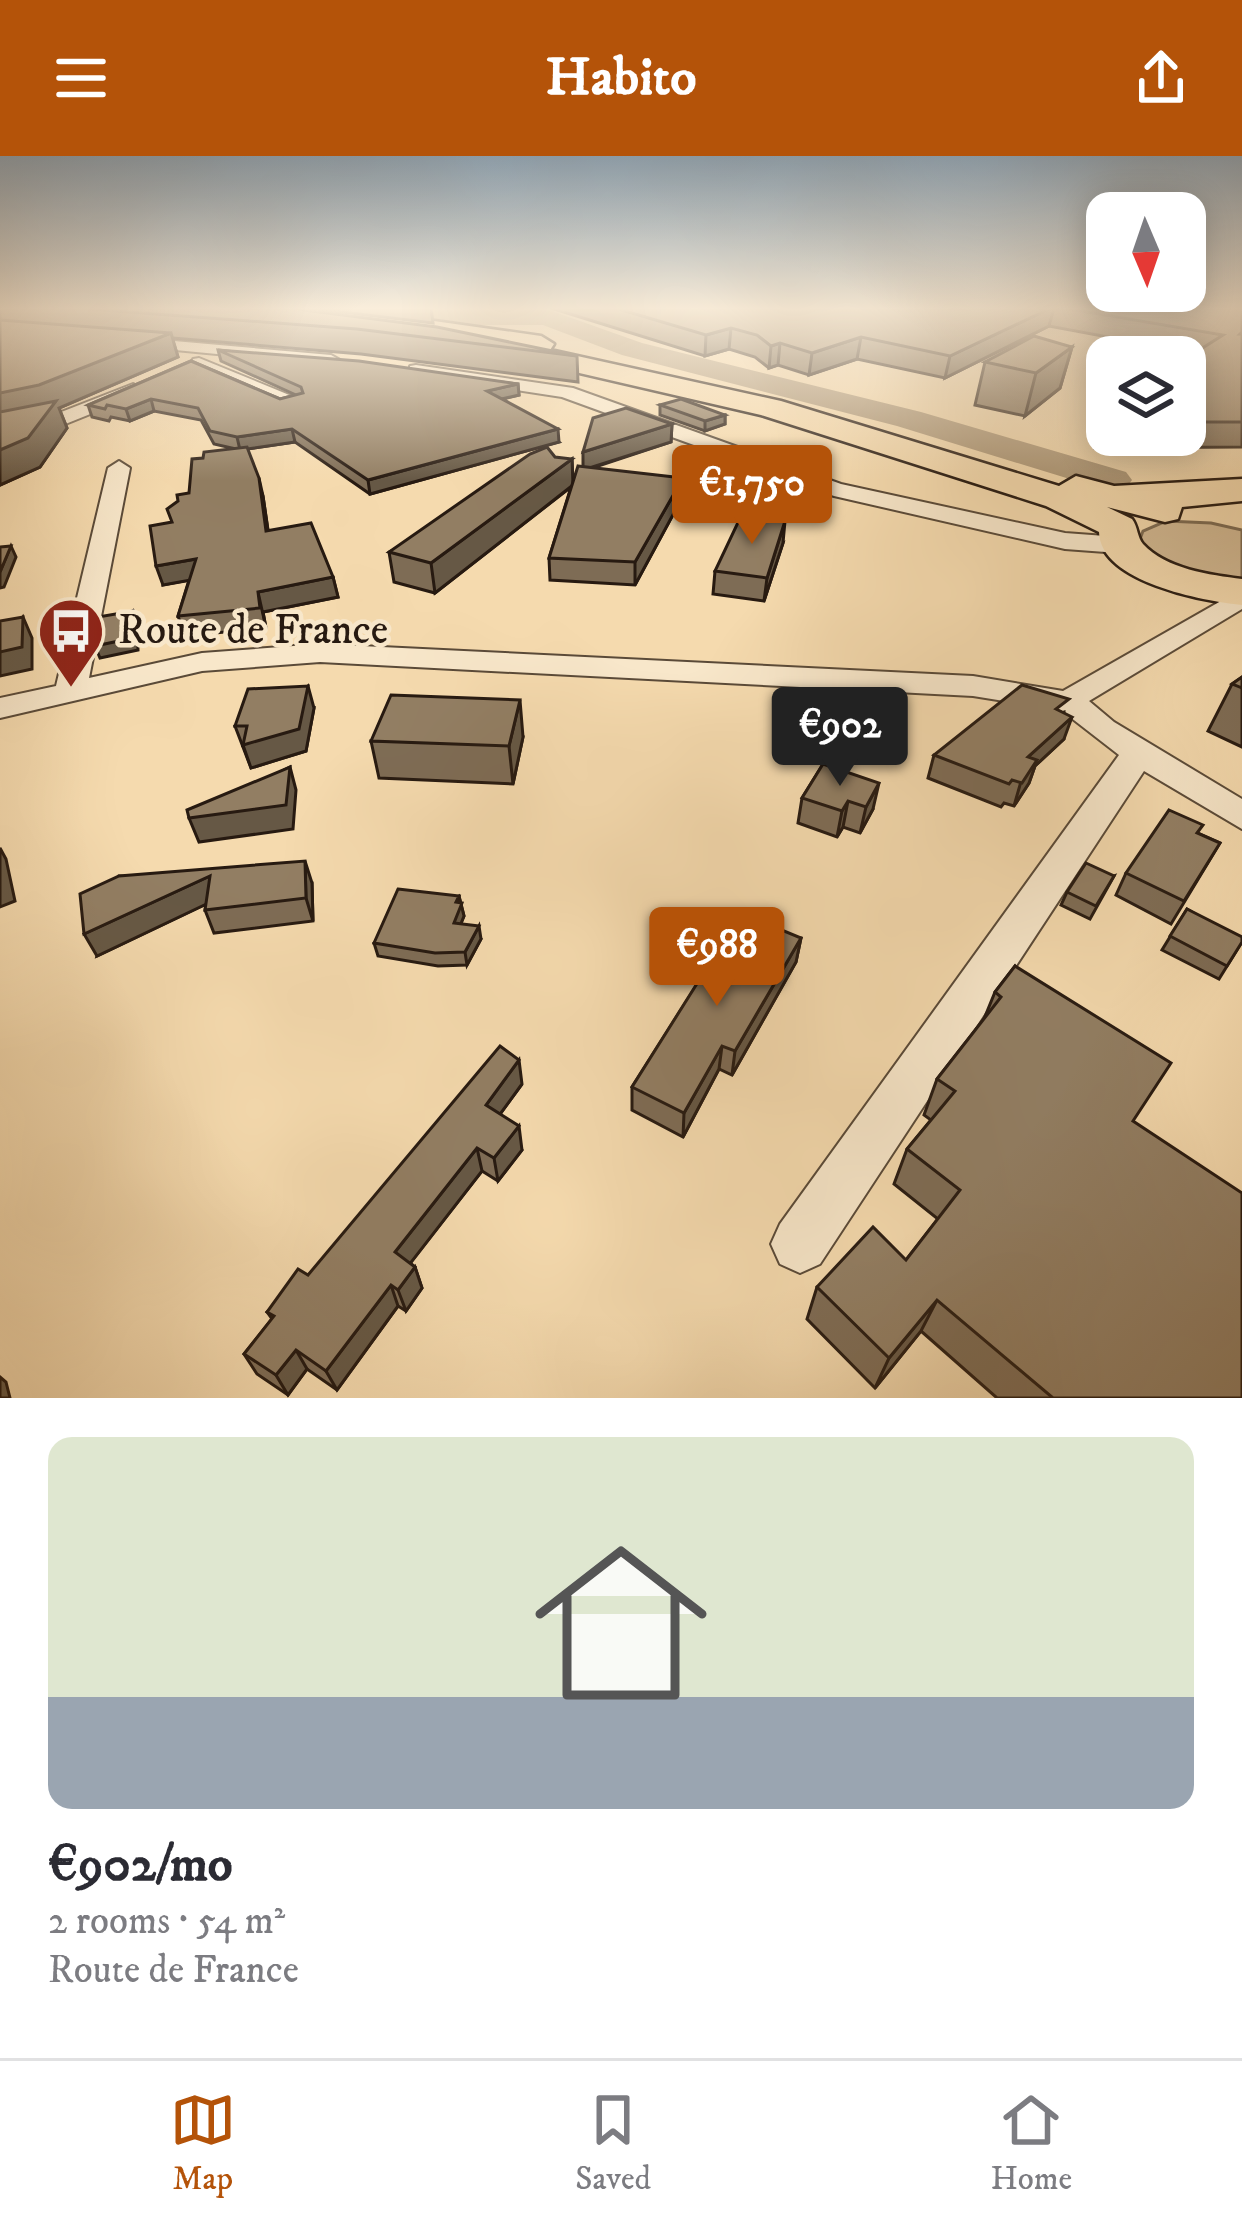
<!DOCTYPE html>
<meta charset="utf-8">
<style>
:root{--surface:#fff;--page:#f7f7f7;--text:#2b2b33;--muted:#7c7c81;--line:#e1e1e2;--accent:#b45309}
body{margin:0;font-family:"IM FELL DW Pica",serif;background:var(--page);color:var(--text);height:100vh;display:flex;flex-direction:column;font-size:45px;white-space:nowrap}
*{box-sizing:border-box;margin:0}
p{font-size:39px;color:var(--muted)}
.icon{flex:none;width:66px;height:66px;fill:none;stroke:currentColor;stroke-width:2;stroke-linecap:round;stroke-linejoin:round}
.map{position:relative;height:1242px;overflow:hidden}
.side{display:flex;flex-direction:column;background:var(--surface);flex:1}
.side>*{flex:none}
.needle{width:78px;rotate:178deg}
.fabs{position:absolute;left:1086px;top:36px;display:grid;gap:24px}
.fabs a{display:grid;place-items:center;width:120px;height:120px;border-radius:24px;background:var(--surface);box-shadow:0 6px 30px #0003;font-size:60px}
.price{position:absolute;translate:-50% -102px;padding:0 27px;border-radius:12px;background:var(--accent);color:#fff;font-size:39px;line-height:78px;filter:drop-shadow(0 3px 6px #0008)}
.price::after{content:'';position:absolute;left:50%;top:72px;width:36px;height:27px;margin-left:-18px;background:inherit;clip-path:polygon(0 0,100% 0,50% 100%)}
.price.selected{background:#222;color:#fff}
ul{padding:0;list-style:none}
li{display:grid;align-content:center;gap:24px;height:636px;padding:0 48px}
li+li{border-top:3px solid var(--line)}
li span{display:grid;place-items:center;height:372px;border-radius:24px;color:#555}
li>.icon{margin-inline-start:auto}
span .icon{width:216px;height:216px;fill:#fffc;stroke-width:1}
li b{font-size:51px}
header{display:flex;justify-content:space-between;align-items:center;height:156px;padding:0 48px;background:var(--accent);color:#fff;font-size:54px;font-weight:700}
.tabs{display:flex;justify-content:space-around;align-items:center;height:168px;border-top:3px solid var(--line);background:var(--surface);font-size:33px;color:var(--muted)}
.tabs a{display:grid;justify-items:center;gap:6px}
.tabs .selected{color:var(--accent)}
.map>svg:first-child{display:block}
.green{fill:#d2b993;stroke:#7c6a52;stroke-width:3}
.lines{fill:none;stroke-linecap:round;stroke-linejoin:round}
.river{fill:#af9979;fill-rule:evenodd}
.minor-casing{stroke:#5a4a38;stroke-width:4}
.primary-casing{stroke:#271a11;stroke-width:5}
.minor{fill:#f8e7ca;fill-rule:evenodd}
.primary{fill:#f5daae;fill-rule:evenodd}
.wall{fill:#7e6c55;stroke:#271a11;stroke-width:3}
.shaded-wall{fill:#665845;stroke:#271a11;stroke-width:3}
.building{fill:#927e63;stroke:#271a11;stroke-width:3}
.labels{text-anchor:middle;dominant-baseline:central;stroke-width:9;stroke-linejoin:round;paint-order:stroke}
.poi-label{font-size:42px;fill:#271a11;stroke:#f8e7ca;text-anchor:start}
</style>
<header><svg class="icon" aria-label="menu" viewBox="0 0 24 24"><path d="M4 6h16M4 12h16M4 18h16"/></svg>Habito<svg class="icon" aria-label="share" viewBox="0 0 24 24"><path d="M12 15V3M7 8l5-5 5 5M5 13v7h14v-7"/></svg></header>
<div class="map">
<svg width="1242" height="1242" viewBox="0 0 1242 1242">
<rect width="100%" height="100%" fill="#f5daae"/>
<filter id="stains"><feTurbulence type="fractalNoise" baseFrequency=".00167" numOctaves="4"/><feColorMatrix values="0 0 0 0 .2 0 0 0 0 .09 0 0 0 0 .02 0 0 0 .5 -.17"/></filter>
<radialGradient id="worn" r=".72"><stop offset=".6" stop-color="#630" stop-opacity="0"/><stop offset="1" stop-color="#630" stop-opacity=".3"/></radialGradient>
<!-- green -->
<path class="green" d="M1166,365L1211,367L1242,374V426C1209,419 1157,417 1140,383L1143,375Z"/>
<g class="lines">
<!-- river -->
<path class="river" d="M404,152L546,153L642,187L921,256L1126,316L1132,324L1126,332L1112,336L897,270L622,199L543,169H448L408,158Z"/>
<!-- minor casing -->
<g class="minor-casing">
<g id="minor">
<path d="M129,181L331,199L340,204L331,209L123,189V183Z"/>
<path d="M199,202L299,243L302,247L285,251L193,211V203Z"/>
<path d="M416,209L573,232L841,328L1065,377L1119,381L1132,389L1119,397L1065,393L834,340L562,241L410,218V210Z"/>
<path d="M133,228L142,234L140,238L63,269L0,282V270L51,260Z"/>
<path d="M119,305L130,312L89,522L202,497L320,488L973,520L1063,535L1242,433V453L1089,545L1114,566L1242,643V673L1144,615L820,1108L800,1117L780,1108L771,1088L780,1068L1119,599L1061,554L973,540L320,506L202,515L0,562V542L56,530L108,312Z"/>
</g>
</g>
<!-- primary casing -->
<g class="primary-casing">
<path id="primary" d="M285,152H342L541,180L554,188L550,194L781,245L1059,330L1076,320L1114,330L1242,323V345L1182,351L1178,363L1165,366L1107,351L1132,363C1138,371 1137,381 1143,388C1166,413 1210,419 1242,423V449C1203,445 1100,426 1099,376L1046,350L761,259L493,197L491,188L296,159Z"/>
</g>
<!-- minor -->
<use href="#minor" class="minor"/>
<!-- primary -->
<use href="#primary" class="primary"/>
</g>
<!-- wall -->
<g class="wall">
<path d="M0,152H288L577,200L578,226L361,198L172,182L178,201L59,252L67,272L40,311L0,329Z"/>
<path d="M309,152H431L433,167Z"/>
<path d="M551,152H1242V291L1095,292L1103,266L1107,264V279H1185V203L1194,197L1049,170L945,222L857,203L809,219L778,209L769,212L755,201L729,193L705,200Z"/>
<path d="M1072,191L1060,232L1025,260L975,249L985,206Z"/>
<path d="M218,194L518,228L519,239L503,243L559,286L370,338L295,286L247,293L263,340L268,375L333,421L338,441L263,456L266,472L185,480L178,460L189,424L163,429L172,366L189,337L203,302L236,293L214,288L201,264L154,255L130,265L111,261L109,265L92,261L88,249L191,205L280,243L296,239L221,205Z"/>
<path d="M660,249L725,259V268L705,275L660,259Z"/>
<path d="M672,268L671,286L592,312L682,342L635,429L550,424L549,402L571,331L435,437L394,426L389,396L572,303L573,326L583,311Z"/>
<path d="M783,387L764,445L713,438L715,415Z"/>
<path d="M1242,521V591L1208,575L1232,528Z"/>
<path d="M314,552L306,595L251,612L235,570Z"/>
<path d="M1064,556V583L1035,610L1029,627L1014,650L1004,647L1001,651L928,622L934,599Z"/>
<path d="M523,581L513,628L379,622L371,585Z"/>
<path d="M823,608L873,653L860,677L843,671L837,681L798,667L802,642Z"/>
<path d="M1198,677L1220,687L1171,768L1116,739L1126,717Z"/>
<path d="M119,720L312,727L313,765L214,777L205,754L206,748L97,800Z"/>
<path d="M1114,720L1090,763L1061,749L1067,736Z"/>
<path d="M459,740L464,760L461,767L481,783L467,809L438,810L378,800L374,787Z"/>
<path d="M1187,753L1242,786L1219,823L1162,794Z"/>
<path d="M749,773L801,782L796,806L732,919L719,913L683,981L632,954V931L708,811L705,810L707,786Z"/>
<path d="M1015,810L1133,965L1242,1242H997L921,1175L875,1232L807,1163L817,1131L906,1104L938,1063L894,1028L907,993L931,964L924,959L937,923L984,863L995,836Z"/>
<path d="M522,928L500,958L522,994L498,1025L482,1015L410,1107L415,1111L422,1132L406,1155L398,1150L337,1234L307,1213L288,1239L257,1218L244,1198L272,1163L267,1156Z"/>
</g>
<!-- shaded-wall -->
<g class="shaded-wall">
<path d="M1051,152H1054L1049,170L945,222L950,200Z"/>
<path d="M731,172L729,193L705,200L706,179Z"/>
<path d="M171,177L178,201L59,252L67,272L40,311L0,329V237Z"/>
<path d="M861,181L857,203L809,219L812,197Z"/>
<path d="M780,187L778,209L769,212L771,190Z"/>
<path d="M1072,191L1060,232L1025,260L1036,217Z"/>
<path d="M518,228L519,239L488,246L487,235Z"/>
<path d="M151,243L154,255L130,265L126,253Z"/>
<path d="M725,259V268L705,275V265Z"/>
<path d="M672,268L671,286L583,314V296Z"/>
<path d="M292,273L295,286L240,294L237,281Z"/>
<path d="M558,273L559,286L370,338L368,324Z"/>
<path d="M572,303L573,329L435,437L431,407Z"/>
<path d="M259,322L263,340L271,394L266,375Z"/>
<path d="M683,322L682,342L635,429V406Z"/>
<path d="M785,365L783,387L764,445L767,422Z"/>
<path d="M11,390L16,401L4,431L0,432V416Z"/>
<path d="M196,403L202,422L163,429L156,410Z"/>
<path d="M333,421L338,441L263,456L266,472L258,436Z"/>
<path d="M133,455L137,467L138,494L100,502L95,490Z"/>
<path d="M23,461L32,482V513L0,520V496Z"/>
<path d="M308,530L314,552L306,595L251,612L243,589Z"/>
<path d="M520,544L523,581L513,628L509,590Z"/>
<path d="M1072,561L1064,583L1035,610L1029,627L1014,650L1028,601Z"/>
<path d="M290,611L296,634L293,673L199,686L189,662Z"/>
<path d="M879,627L873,653L860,677L866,651Z"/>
<path d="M848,645L843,671L837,681L842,655Z"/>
<path d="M0,692L6,703L15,745L0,751Z"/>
<path d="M305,705L312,727L313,765L306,742Z"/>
<path d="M210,720L219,742L97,800L84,778Z"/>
<path d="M459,740L464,760L456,780L454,767Z"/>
<path d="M479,770L481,783L467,809L465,796Z"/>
<path d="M801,782L796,806L732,919L735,895Z"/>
<path d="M722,890L719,913L683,981L684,957Z"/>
<path d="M519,904L522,928L490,972L486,949Z"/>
<path d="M519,970L522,994L498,1025L494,1002Z"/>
<path d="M477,992L482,1015L402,1118L395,1096Z"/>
<path d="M415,1111L422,1132L406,1155L398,1134Z"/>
<path d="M391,1129L398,1150L337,1234L326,1215Z"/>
<path d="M937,1144L921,1175L875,1232L889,1202Z"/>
<path d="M296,1194L307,1213L288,1239L276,1219Z"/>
<path d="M0,1221L6,1226L10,1242H0Z"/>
</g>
<!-- building -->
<g class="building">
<path d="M76,152H288L437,171L577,200L357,173Z"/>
<path d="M615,152H1051L950,200L861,181L812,197L780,187L771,190L757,179L731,172L706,179Z"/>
<path d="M1064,152H1242V176L1240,178H1242V266H1185V203L1223,179Z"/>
<path d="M0,164L171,177L39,229L0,237Z"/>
<path d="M1034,180L1072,191L1036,217L985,206Z"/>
<path d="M218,194L359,205L518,228L487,235L558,273L368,324L292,273L237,281L210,275L198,252L151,243L126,253L107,249L105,253L88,249L191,205L280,243L303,237L301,231Z"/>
<path d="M681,243L725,259L705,265L660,249Z"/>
<path d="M56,245L28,282L0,294V256Z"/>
<path d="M626,252L672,268L583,296L593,262Z"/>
<path d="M247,291L259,322L266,375L311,367L333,421L258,436L260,452L178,460L196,403L156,410L150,370L172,366L167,353L178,345L177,339L189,337L192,303L203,302L204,296Z"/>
<path d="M547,291L555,301L572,303L431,407L389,396L530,298Z"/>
<path d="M578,310L683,322L635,406L549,402Z"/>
<path d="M741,360L785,365L767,422L715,415Z"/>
<path d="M11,390L0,416V391Z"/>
<path d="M133,455V482L95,490L98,461Z"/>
<path d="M23,461L22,491L0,496V465Z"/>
<path d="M1242,521V532L1232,528Z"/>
<path d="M1022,529L1069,543L1056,553L1072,561L1028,601L1037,604L1022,627L1012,624L1009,628L934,599Z"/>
<path d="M308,530L299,573L243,589L247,570H235L248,533Z"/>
<path d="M391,539L520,544L509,590L371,585Z"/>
<path d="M823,608L879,627L866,651L848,645L842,655L802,642Z"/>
<path d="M290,611L286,649L189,662L187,654Z"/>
<path d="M1169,654L1203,669L1197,677L1220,687L1184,745L1126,717Z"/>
<path d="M305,705L306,742L205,754L210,720L84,778L80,738L119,720Z"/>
<path d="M1086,707L1114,720L1096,750L1067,736Z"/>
<path d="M398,733L459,740L456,746L462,747L454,767L479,770L465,796L435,797L374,787Z"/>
<path d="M1187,753L1242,781V786L1227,810L1170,780Z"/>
<path d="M723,762L749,773L755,763L801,782L735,895L722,890L684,957L632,931L720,791L707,786Z"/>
<path d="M1015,810L1171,907L1133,965L1242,1037V1242H1053L937,1144L889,1202L817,1131L873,1071L906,1104L960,1034L907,993L955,935L937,923L1001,841L995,836Z"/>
<path d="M500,890L519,904L486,949L519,970L494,1002L477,992L395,1096L415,1111L398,1134L391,1129L326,1215L296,1194L276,1219L244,1198L274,1160L267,1156L298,1113L308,1119Z"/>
</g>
<!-- sky -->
<linearGradient id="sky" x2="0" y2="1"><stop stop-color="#91a9bc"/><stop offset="0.47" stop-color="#faeedb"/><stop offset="1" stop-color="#faeedb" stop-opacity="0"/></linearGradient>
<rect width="1242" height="325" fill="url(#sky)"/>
<!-- icons -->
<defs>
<g id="bus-pin" transform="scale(3.45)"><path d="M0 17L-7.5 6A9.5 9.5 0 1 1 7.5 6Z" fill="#8f2418" stroke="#f8e7ca"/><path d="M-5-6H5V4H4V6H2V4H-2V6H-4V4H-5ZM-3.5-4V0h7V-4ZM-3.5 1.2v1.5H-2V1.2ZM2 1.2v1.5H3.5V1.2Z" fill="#fff"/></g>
</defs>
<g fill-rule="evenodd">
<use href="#bus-pin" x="71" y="475"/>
</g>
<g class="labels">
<!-- poi labels -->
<g class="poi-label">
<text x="118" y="475">Route de France</text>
</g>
</g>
<rect width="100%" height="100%" filter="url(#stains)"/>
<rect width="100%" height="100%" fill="url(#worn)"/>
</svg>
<div class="fabs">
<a><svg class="needle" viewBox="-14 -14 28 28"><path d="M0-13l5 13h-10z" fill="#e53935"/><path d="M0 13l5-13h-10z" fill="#7c7c81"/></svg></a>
<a><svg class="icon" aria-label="layers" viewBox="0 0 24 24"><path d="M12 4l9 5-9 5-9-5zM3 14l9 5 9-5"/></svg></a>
</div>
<b class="price" style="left:752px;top:391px">€1,750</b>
<b class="price selected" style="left:840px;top:633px">€902</b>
<b class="price" style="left:717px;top:853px">€988</b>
</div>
<section class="side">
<ul>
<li><span style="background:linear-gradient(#dfe7d0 70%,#9aa5b1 0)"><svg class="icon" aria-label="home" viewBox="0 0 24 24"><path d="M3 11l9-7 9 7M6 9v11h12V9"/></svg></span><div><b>€902/mo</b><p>2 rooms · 54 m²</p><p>Route de France</p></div></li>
</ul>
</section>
<nav class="tabs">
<a class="selected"><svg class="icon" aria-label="map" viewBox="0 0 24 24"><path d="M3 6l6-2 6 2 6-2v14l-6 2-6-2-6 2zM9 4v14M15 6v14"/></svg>Map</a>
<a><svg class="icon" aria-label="saved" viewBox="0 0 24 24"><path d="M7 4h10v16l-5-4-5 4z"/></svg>Saved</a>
<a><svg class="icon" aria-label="home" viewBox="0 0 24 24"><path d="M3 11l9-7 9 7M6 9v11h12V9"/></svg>Home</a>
</nav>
